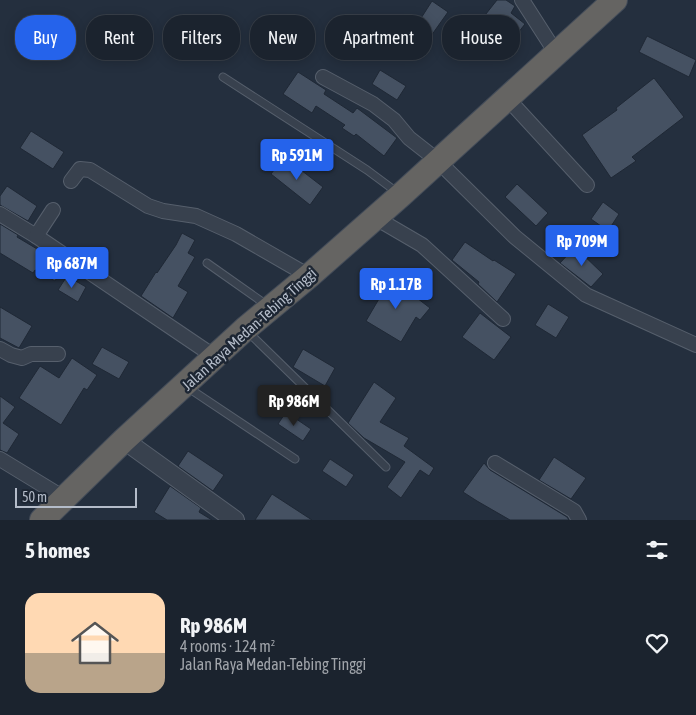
<!DOCTYPE html>
<meta charset="utf-8">
<style>
:root{--surface:#1b232e;--page:#282f3a;--text:#f1f3f6;--muted:#a0a4aa;--line:#39404a;--accent:#2563eb}
body{margin:0;font-family:"Asap Condensed",sans-serif;background:var(--page);color:var(--text);height:100vh;display:flex;flex-direction:column;font-size:19px;white-space:nowrap}
*{box-sizing:border-box;margin:0}
p{font-size:16px;color:var(--muted)}
.icon{flex:none;width:28px;height:28px;fill:none;stroke:currentColor;stroke-width:2;stroke-linecap:round;stroke-linejoin:round}
.map{position:relative;height:520px;overflow:hidden}
.side{display:flex;flex-direction:column;background:var(--surface);flex:1}
.side>*{flex:none}
.hud{position:absolute;left:15px;top:15px;width:666px;height:45px;display:flex;gap:10px}
.scale{position:absolute;left:15px;bottom:12px;width:122px;box-sizing:border-box;padding-left:5px;border:2px solid #b4bcc9;border-top:0;font-size:14px;line-height:18px;white-space:nowrap;color:#b4bcc9;-webkit-text-stroke:4px #1d2633;paint-order:stroke}
.price{position:absolute;translate:-50% -42px;padding:0 11px;border-radius:5px;background:var(--accent);color:#fff;font-size:16px;line-height:32px;filter:drop-shadow(0 1px 2px #0008)}
.price::after{content:'';position:absolute;left:50%;top:30px;width:15px;height:11px;margin-left:-8px;background:inherit;clip-path:polygon(0 0,100% 0,50% 100%)}
.price.current{background:#222;color:#fff}
ul{padding:0;list-style:none}
li{display:flex;align-items:center;gap:15px;height:125px;padding:0 25px}
li span{display:grid;place-items:center;flex:none;width:140px;height:100px;border-radius:15px;color:#555}
li>.icon{margin-inline-start:auto}
span .icon{width:60px;height:60px;fill:#fffc;stroke-width:1}
li b{font-size:21px}
h2{display:flex;justify-content:space-between;align-items:center;height:60px;padding:0 25px;font-size:21px}
.pill{padding:0 18px;border-radius:20px;background:var(--surface);box-shadow:0 2px 12px #0003,0 0 0 1px var(--line);font-size:18px;line-height:45px}
.pill.current{background:var(--accent);color:#fff}
.map>svg:first-child{display:block}
.building{fill:#455162;stroke:#1f2835}
.lines{fill:none;stroke-linecap:round;stroke-linejoin:round}
.service-casing{stroke:#565f6c;stroke-width:9}
.minor-casing{stroke:#565f6c;stroke-width:16}
.tertiary-casing{stroke:#565f6c;stroke-width:20}
.trunk-casing{stroke:#434c59;stroke-width:26}
.service{stroke:#38414e;stroke-width:7}
.minor{stroke:#38414e;stroke-width:14}
.tertiary{stroke:#38414e;stroke-width:18}
.trunk{stroke:#656462;stroke-width:24}
.labels{text-anchor:middle;dominant-baseline:central;stroke-width:5;stroke-linejoin:round;paint-order:stroke}
.street-label{font-size:15px;fill:#b4bcc9;stroke:#1d2633}
</style>
<div class="map">
<svg width="696" height="520" viewBox="0 0 696 520">
<rect width="100%" height="100%" fill="#242f3e"/>
<!-- building -->
<g class="building">
<path d="M497,0H506L515,6L511,13L525,24L507,47L478,24Z"/>
<path d="M432,1L448,12L431,36L416,26Z"/>
<path d="M647,36L696,60L689,77L639,52Z"/>
<path d="M380,70L406,86L397,100L372,84Z"/>
<path d="M298,72L326,90L324,94L353,113L357,108L397,138L384,156L356,134L354,136L342,128L345,125L316,106L312,113L283,94Z"/>
<path d="M654,78L684,117L632,157L636,161L611,178L582,135L617,110L616,108Z"/>
<path d="M31,131L64,152L53,169L20,148Z"/>
<path d="M284,157L323,187L310,205L271,174Z"/>
<path d="M517,184L548,213L536,226L505,197Z"/>
<path d="M7,186L37,206L28,221L0,205V196Z"/>
<path d="M603,202L619,214L608,231L591,219Z"/>
<path d="M0,224L18,235L17,237L64,265L55,281L35,270L33,273L0,253Z"/>
<path d="M182,233L195,240L188,253L195,257L178,286L188,292L173,318L141,296L156,272L157,273L176,245Z"/>
<path d="M465,242L493,261L494,260L516,274L497,302L478,284L479,282L452,260Z"/>
<path d="M575,247L603,274L591,287L560,263Z"/>
<path d="M387,275L430,308L420,320L416,317L401,342L366,321L383,292L378,288Z"/>
<path d="M67,276L86,287L78,302L58,290Z"/>
<path d="M548,304L569,317L556,338L535,325Z"/>
<path d="M0,307L32,326L19,348L0,338Z"/>
<path d="M480,313L511,337L494,360L462,337Z"/>
<path d="M102,347L129,362L119,379L92,364Z"/>
<path d="M303,349L335,368L325,386L293,367Z"/>
<path d="M72,358L97,375L87,390L84,388L61,425L19,398L40,366L59,378Z"/>
<path d="M374,382L396,398L380,422L409,438L404,446L434,468L429,476L420,470L401,498L387,487L405,462L364,438L348,423Z"/>
<path d="M0,396L15,407L3,423L19,434L7,453L0,450Z"/>
<path d="M286,412L311,429L303,441L278,424Z"/>
<path d="M188,451L224,475L213,491L178,466Z"/>
<path d="M554,457L586,478L571,499L539,480Z"/>
<path d="M330,459L354,475L346,487L322,471Z"/>
<path d="M484,463L490,470L567,517L569,520H510L477,501L463,492Z"/>
<path d="M170,486L201,508L199,512L212,520H167L154,512Z"/>
<path d="M272,494L312,520H255Z"/>
</g>
<g class="lines">
<!-- service casing -->
<g class="service-casing">
<g id="service">
<path d="M223,77L367,170L398,193"/>
<path d="M207,263L268,306"/>
<path d="M247,331L386,467"/>
<path d="M187,387L295,459"/>
</g>
</g>
<!-- minor casing -->
<g class="minor-casing">
<g id="minor">
<path d="M522,0L556,53"/>
<path d="M323,77L373,104L394,120L409,138L437,160L515,237L586,295L696,345"/>
<path d="M507,98L587,185"/>
<path d="M71,181L80,169L90,170L148,206L163,211L196,216L236,234L309,276"/>
<path d="M0,214L36,236L215,357"/>
<path d="M374,217L422,245L503,319"/>
<path d="M36,236L53,210"/>
<path d="M0,349L11,355L22,358L31,354H58"/>
<path d="M0,459L64,498"/>
<path d="M495,463L574,511L579,520"/>
</g>
</g>
<!-- tertiary casing -->
<g class="tertiary-casing">
<path id="tertiary" d="M124,440L235,520"/>
</g>
<!-- trunk casing -->
<g class="trunk-casing">
<path id="trunk" d="M42,520L124,440L245,329L309,276L401,195L615,0"/>
</g>
<!-- service -->
<use href="#service" class="service"/>
<!-- minor -->
<use href="#minor" class="minor"/>
<!-- tertiary -->
<use href="#tertiary" class="tertiary"/>
<!-- trunk -->
<use href="#trunk" class="trunk"/>
</g>
<g class="labels">
<!-- street labels -->
<g class="street-label">
<text transform="translate(249 329) rotate(-42)">Jalan Raya Medan-Tebing Tinggi</text>
</g>
</g>
</svg>
<div class="scale">50 m</div>
<b class="price" style="left:297px;top:181px">Rp 591M</b>
<b class="price" style="left:582px;top:267px">Rp 709M</b>
<b class="price" style="left:72px;top:289px">Rp 687M</b>
<b class="price" style="left:396px;top:310px">Rp 1.17B</b>
<b class="price current" style="left:294px;top:427px">Rp 986M</b>
<div class="hud">
<a class="pill current">Buy</a>
<a class="pill">Rent</a>
<a class="pill">Filters</a>
<a class="pill">New</a>
<a class="pill">Apartment</a>
<a class="pill">House</a>
</div>
</div>
<section class="side">
<h2>5 homes<svg class="icon" aria-label="filters" viewBox="0 0 24 24"><path d="M4 7h16M4 17h16"/><circle cx="9" cy="7" r="2"/><circle cx="15" cy="17" r="2"/></svg></h2>
<ul>
<li><span style="background:linear-gradient(#ffd9b3 60%,#b9a48a 0)"><svg class="icon" aria-label="home" viewBox="0 0 24 24"><path d="M3 11l9-7 9 7M6 9v11h12V9"/></svg></span><div><b>Rp 986M</b><p>4 rooms · 124 m²</p><p>Jalan Raya Medan-Tebing Tinggi</p></div><svg class="icon" aria-label="heart" viewBox="0 0 24 24"><path d="M12 20l-8-8c-3-5 5-10 8-4 3-6 11-1 8 4z"/></svg></li>
</ul>
</section>
